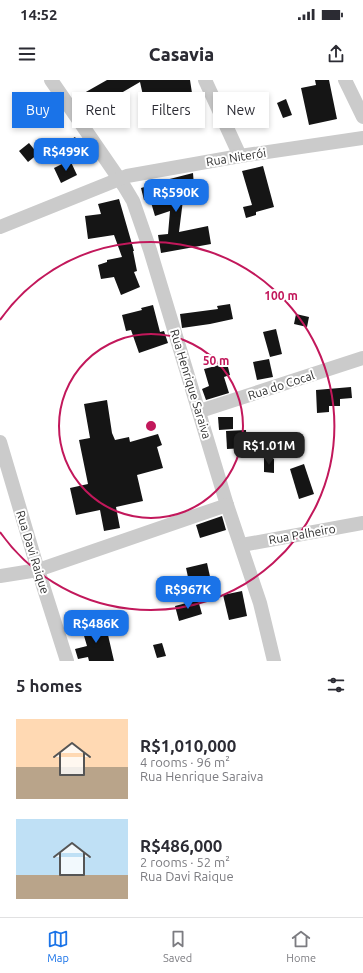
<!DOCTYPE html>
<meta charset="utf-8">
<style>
:root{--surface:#fff;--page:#f7f7f7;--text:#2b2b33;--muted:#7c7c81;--line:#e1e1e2;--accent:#1a73e8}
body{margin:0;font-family:Ubuntu,sans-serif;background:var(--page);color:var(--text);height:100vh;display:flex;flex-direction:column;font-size:15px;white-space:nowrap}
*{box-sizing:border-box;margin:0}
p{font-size:13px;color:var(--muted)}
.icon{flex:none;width:22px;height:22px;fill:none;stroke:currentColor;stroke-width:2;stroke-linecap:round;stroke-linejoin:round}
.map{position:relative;height:581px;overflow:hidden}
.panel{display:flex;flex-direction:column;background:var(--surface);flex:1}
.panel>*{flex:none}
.banner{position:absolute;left:12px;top:12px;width:339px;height:36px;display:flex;gap:8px}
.price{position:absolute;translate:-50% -34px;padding:0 9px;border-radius:8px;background:var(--accent);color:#fff;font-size:13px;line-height:26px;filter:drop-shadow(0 1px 2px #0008)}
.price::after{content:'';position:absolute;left:50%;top:24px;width:12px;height:9px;margin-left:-6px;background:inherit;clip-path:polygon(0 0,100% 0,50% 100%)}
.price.current{background:#222;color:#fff}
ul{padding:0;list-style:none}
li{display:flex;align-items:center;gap:12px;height:100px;padding:0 16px}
li span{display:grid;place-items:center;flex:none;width:112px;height:80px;border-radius:0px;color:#555}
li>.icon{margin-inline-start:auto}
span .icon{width:48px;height:48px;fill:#fffc;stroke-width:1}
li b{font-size:17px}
h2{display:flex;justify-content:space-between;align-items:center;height:48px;padding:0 16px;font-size:17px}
.pill{padding:0 14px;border-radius:0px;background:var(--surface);box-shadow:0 2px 6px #0003;font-size:14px;line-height:36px}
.pill.current{background:var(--accent);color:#fff}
.status{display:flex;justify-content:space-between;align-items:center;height:28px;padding:0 20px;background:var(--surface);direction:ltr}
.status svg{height:11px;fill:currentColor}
header{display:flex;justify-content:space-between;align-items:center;height:52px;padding:0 16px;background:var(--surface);font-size:18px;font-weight:800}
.dock{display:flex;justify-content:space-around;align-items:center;height:56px;border-top:1px solid var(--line);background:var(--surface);font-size:11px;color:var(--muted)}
.dock a{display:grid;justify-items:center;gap:2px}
.dock .current{color:var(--accent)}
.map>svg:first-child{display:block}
.building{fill:#151515}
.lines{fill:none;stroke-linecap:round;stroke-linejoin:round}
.minor{stroke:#cbcbcb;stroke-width:14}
.ring{fill:none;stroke:#c2185b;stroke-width:2}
.labels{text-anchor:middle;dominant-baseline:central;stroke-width:4;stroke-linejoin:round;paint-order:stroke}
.street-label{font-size:12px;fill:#2e2e2e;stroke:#fff}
.centre{fill:#c2185b;stroke:#fff;stroke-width:2}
.ring-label{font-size:12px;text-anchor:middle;font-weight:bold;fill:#c2185b;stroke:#fff;stroke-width:4;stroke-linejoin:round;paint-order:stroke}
</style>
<div class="status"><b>14:52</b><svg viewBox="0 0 49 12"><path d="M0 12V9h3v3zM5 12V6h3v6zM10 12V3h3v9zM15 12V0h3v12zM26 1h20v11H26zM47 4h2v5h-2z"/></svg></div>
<header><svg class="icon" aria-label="menu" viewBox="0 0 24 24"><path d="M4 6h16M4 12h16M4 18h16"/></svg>Casavia<svg class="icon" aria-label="share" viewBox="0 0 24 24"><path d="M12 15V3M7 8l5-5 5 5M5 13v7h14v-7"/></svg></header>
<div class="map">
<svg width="363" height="581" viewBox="0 0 363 581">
<rect width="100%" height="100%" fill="#fff"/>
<!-- building -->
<g class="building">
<path d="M107,0H190L192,13L175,16V14L144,20L140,2L87,33L77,17Z"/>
<path d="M315,0H329L337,39L309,45L301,8L316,5Z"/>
<path d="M286,19L292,35L283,38L277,23Z"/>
<path d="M75,57L81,67L70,74L64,64Z"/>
<path d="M29,63L38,74L28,82L19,71Z"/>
<path d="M70,80L77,95L61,103L54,88Z"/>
<path d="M263,86L274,127L256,132V135L246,138L243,127L252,125L242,91Z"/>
<path d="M193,93L195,119L183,120L179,152L208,146L211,164L161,173L158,155L168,154L170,131L155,136L150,119L144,120L141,108L158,103V102Z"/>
<path d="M119,119L134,171H133L137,191L134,192L140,207L121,215L114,197L101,199L98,185L107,182V180L122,177L114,155L88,159L85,136L101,134L98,124Z"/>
<path d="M230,224L233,239L210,244L182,248L180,234L218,229L217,226Z"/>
<path d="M153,225L160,252L164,251L168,263L139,273L131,250L126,251L122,235L142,230L141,228Z"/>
<path d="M296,234L309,237L307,247L294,244Z"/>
<path d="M276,249L282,274L270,277L263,252Z"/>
<path d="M269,279L273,297L257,300L253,282Z"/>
<path d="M227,283L230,295L224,297L229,313L206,320L202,309L209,306L204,289Z"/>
<path d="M351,307L352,318L340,319V326H329V332L317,333L316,310Z"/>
<path d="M107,320L112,353L115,360L129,357L130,362L158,354L162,365L157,367L163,388L137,395L143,421L116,427L120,448L104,451L100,430L76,435L70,408L88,404L79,360L90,358L84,324Z"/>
<path d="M218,337H233V349L219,350Z"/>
<path d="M246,350L247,368L227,369L226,351Z"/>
<path d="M264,378L274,379V393L264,392Z"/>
<path d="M304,384L314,414L299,419L290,389Z"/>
<path d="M222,436L226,450L200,458L196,445Z"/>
<path d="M207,483L211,501L190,506L186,488Z"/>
<path d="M242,511L247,536L229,540L223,515Z"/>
<path d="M198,520L202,534L179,541L175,526Z"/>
<path d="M105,542L114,581H89L88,577L78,579L75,569L87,566L82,549Z"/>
<path d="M162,563L166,576L157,578L153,565Z"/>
</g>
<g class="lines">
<!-- minor -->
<g class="minor">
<path d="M51,0L124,106L133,121L150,170L227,425L260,523L274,581"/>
<path d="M205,0L240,76"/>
<path d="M345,0L363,37"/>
<path d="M0,147L127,96L240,76L363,58"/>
<path d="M200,331L363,278"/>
<path d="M0,362L38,490L67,581"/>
<path d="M242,465L363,443"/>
<path d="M0,496L38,490L227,425"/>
</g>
</g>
<!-- distance rings -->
<g class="ring">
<circle cx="151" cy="346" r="92"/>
<path d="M0 240A184 184 0 1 1 0 452"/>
</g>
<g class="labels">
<!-- street labels -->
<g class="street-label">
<text transform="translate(236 77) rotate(-9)">Rua Niterói</text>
<text transform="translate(191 304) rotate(73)">Rua Henrique Saraiva</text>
<text transform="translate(281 305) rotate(-18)">Rua do Cocal</text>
<text transform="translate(302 454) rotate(-10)">Rua Palheiro</text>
<text transform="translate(33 472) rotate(73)">Rua Davi Raique</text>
</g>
</g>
<circle cx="151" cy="346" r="6" class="centre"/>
<g class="ring-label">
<text x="281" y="220">100 m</text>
<text x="216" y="285">50 m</text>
</g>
</svg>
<b class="price" style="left:66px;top:92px">R$499K</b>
<b class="price" style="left:176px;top:133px">R$590K</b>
<b class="price current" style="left:269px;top:386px">R$1.01M</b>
<b class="price" style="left:188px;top:530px">R$967K</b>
<b class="price" style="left:96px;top:564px">R$486K</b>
<div class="banner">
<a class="pill current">Buy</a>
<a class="pill">Rent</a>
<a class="pill">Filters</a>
<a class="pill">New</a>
</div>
</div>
<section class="panel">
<h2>5 homes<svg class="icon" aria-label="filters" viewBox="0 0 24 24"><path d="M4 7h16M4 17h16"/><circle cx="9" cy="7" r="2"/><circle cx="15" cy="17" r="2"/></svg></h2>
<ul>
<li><span style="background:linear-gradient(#ffd9b3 60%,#b9a48a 0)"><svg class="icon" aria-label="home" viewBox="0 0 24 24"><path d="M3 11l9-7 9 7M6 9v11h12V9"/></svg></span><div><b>R$1,010,000</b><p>4 rooms · 96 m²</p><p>Rua Henrique Saraiva</p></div></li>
<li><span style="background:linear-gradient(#bfe0f5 70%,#b9a48a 0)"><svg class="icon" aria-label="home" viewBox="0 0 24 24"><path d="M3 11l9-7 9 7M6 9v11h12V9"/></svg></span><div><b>R$486,000</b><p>2 rooms · 52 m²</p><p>Rua Davi Raique</p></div></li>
</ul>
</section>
<nav class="dock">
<a class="current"><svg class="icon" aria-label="map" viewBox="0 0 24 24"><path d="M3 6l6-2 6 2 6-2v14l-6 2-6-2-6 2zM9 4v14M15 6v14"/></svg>Map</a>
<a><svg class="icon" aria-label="saved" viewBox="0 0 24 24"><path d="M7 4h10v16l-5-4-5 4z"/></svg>Saved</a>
<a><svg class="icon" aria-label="home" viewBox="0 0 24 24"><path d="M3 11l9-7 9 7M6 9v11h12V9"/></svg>Home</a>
</nav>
